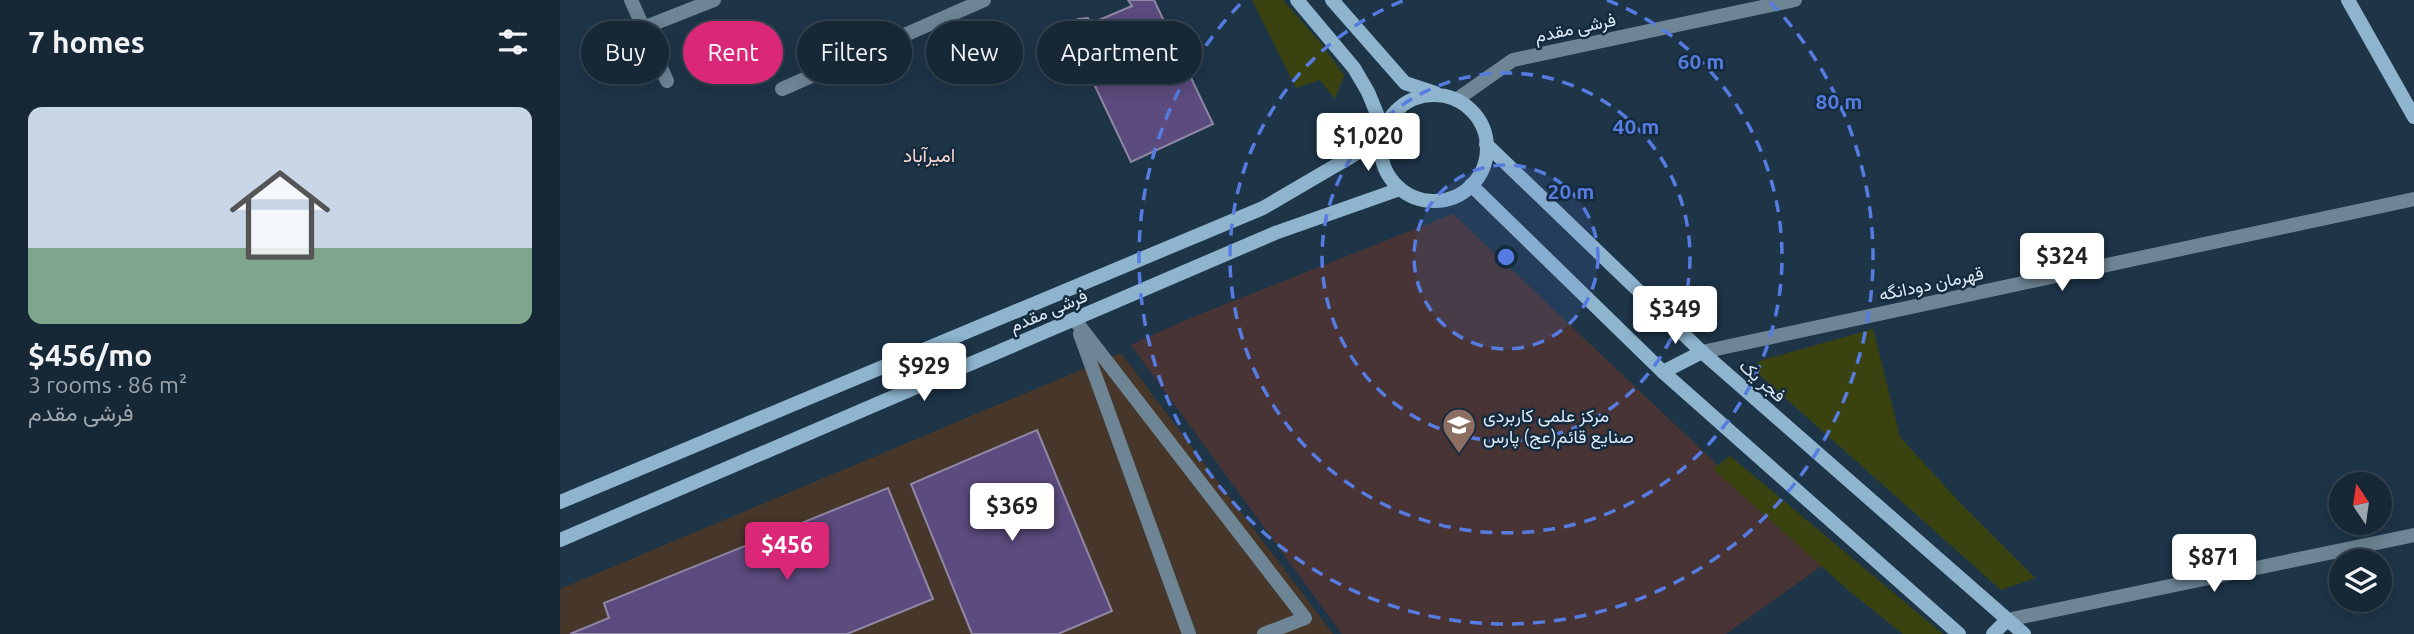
<!DOCTYPE html>
<meta charset="utf-8">
<style>
:root{--surface:#162836;--page:#1f303e;--text:#f1f3f6;--muted:#9ea6ad;--line:#354451;--accent:#db2777}
body{margin:0;font-family:Ubuntu,Vazirmatn,sans-serif;background:var(--page);color:var(--text);height:100vh;display:flex;flex-direction:column;font-size:26px;white-space:nowrap}
*{box-sizing:border-box;margin:0}
p{font-size:23px;color:var(--muted)}
.icon{flex:none;width:38px;height:38px;fill:none;stroke:currentColor;stroke-width:2;stroke-linecap:round;stroke-linejoin:round}
.map{position:relative;flex:1;overflow:hidden}
.panel{display:flex;flex-direction:column;background:var(--surface);width:560px}
.panel>*{flex:none}
.top-card{position:absolute;left:21px;top:21px;width:665px;height:63px;display:flex;gap:14px}
.needle{width:46px;rotate:347deg}
.tools{position:absolute;left:1769px;top:472px;display:grid;gap:14px}
.tools a{display:grid;place-items:center;width:63px;height:63px;border-radius:50%;background:var(--surface);box-shadow:0 4px 18px #0003,0 0 0 2px var(--line);font-size:35px}
.price{position:absolute;translate:-50% -60px;padding:0 16px;border-radius:7px;background:#fff;color:#222;font-size:23px;line-height:46px;filter:drop-shadow(0 2px 4px #0008)}
.price::after{content:'';position:absolute;left:50%;top:42px;width:21px;height:16px;margin-left:-10px;background:inherit;clip-path:polygon(0 0,100% 0,50% 100%)}
.price.current{background:var(--accent);color:#fff}
ul{padding:0;list-style:none}
li{display:grid;align-content:center;gap:14px;height:371px;padding:0 28px}
li span{display:grid;place-items:center;height:217px;border-radius:14px;color:#555}
li>.icon{margin-inline-start:auto}
span .icon{width:126px;height:126px;fill:#fffc;stroke-width:1}
li b{font-size:30px}
h2{display:flex;justify-content:space-between;align-items:center;height:84px;padding:0 28px;font-size:30px}
.pill{padding:0 24px;border-radius:32px;background:var(--surface);box-shadow:0 4px 18px #0003,0 0 0 2px var(--line);font-size:24px;line-height:63px}
.pill.current{background:var(--accent);color:#fff}
main{display:flex;flex:1;min-height:0}
.map>svg:first-child{display:block}
.commercial{fill:#46372a}
.education{fill:#483435}
.green{fill:#3a4310}
.building{fill:#5b4b7e;stroke:#8f87a5;stroke-width:2}
.lines{fill:none;stroke-linecap:round;stroke-linejoin:round}
.lane{stroke:#6d8595;stroke-width:14}
.street{stroke:#6d8595;stroke-width:14}
.secondary{stroke:#8eb4ce;stroke-width:14}
.ring{fill:none;stroke:#567ce1;stroke-width:3.5;stroke-dasharray:12 9}
.labels{text-anchor:middle;dominant-baseline:central;stroke-width:5;stroke-linejoin:round;paint-order:stroke}
.street-label{font-size:18px;fill:#dce9f6;stroke:#142a3d}
.poi-label{font-size:18px;fill:#dce9f6;stroke:#142a3d;text-anchor:start}
.neighbourhood-label{font-size:19px;fill:#f8d6cf;stroke:#142a3d}
.centre{fill:#567ce1;stroke:#142a3d;stroke-width:3.5}
.ring-label{font-size:21px;text-anchor:middle;font-weight:bold;fill:#567ce1;stroke:#142a3d;stroke-width:5;stroke-linejoin:round;paint-order:stroke}
</style>
<main>
<section class="panel">
<h2>7 homes<svg class="icon" aria-label="filters" viewBox="0 0 24 24"><path d="M4 7h16M4 17h16"/><circle cx="9" cy="7" r="2"/><circle cx="15" cy="17" r="2"/></svg></h2>
<ul>
<li><span style="background:linear-gradient(#c9d6e8 65%,#7fa58c 0)"><svg class="icon" aria-label="home" viewBox="0 0 24 24"><path d="M3 11l9-7 9 7M6 9v11h12V9"/></svg></span><div><b>$456/mo</b><p>3 rooms · 86 m²</p><p>فرشی مقدم</p></div></li>
</ul>
</section>
<div class="map">
<svg width="1854" height="634" viewBox="0 0 1854 634">
<rect width="100%" height="100%" fill="#1e3548"/>
<!-- commercial -->
<path class="commercial" d="M561,353L773,634H0V589Z"/>
<!-- education -->
<path class="education" d="M893,214L1263,565L1166,634H782L571,345L628,319Z"/>
<!-- green -->
<g class="green">
<path d="M692,0H723L760,42L784,75L775,99L760,80L736,88Z"/>
<path d="M1313,329L1340,437L1403,506L1475,578L1441,590L1195,371L1199,361Z"/>
<path d="M1170,456L1383,634H1343L1288,590L1153,469Z"/>
</g>
<!-- building -->
<g class="building">
<path d="M568,0H594L653,124L571,162L507,27L518,19L528,18L532,23L572,6Z"/>
<path d="M477,430L552,611L498,634H412L351,484Z"/>
<path d="M328,488L373,599L287,634H10L49,618L44,603Z"/>
</g>
<g class="lines">
<!-- lane -->
<g class="lane">
<path d="M83,28L154,0"/>
<path d="M514,319L745,618L704,634"/>
<path d="M520,334L629,634"/>
</g>
<!-- street -->
<g class="street">
<path d="M71,0L107,81"/>
<path d="M222,89L424,0"/>
<path d="M896,100L953,60L1235,0"/>
<path d="M1142,352L1854,199"/>
<path d="M1447,620L1854,535"/>
</g>
<!-- secondary -->
<g class="secondary">
<path d="M737,0L794,68L808,92L824,131"/>
<path d="M772,0L845,83L875,93"/>
<path d="M1788,0L1854,117"/>
<circle cx="874" cy="148" r="53"/>
<path d="M926,144L1142,352L1464,634"/>
<path d="M911,185L1103,372L1399,634"/>
<path d="M1103,372L1142,352"/>
<path d="M0,502L703,208L821,139"/>
<path d="M0,540L715,233L840,189"/>
<path d="M1433,634L1447,620"/>
</g>
</g>
<!-- distance rings -->
<circle cx="946" cy="257" r="92" fill="#567ce1" fill-opacity=".12"/>
<g class="ring">
<circle cx="946" cy="257" r="92"/>
<circle cx="946" cy="257" r="184"/>
<path d="M1047 0A276 276 0 1 1 845 0"/>
<path d="M1210 2A367 367 0 1 1 682 2"/>
</g>
<!-- icons -->
<defs>
<g id="university-pin" transform="scale(1.75)"><path d="M0 17L-7.5 6A9.5 9.5 0 1 1 7.5 6Z" fill="#8d6e63" stroke="#142a3d"/><path d="M0-5L7-2L0 1L-7-2ZM-4 1L0 2.5L4 1V4Q0 6-4 4Z" fill="#fff"/></g>
</defs>
<g fill-rule="evenodd">
<use href="#university-pin" x="899" y="425"/>
</g>
<g class="labels">
<!-- street labels -->
<g class="street-label">
<text transform="translate(1015 27) rotate(-12)">فرشی مقدم</text>
<text transform="translate(1371 283) rotate(-12)">قهرمان دودانگه</text>
<text transform="translate(488 310) rotate(-23)">فرشی مقدم</text>
<text transform="translate(1203 380) rotate(41)">فجر یک</text>
</g>
<!-- poi labels -->
<g class="poi-label">
<text x="923" y="415">مرکز علمی کاربردی<tspan x="923" dy="21">صنایع قائم(عج) پارس</tspan></text>
</g>
<!-- neighbourhood labels -->
<g class="neighbourhood-label">
<text x="369" y="155">امیرآباد</text>
</g>
</g>
<circle cx="946" cy="257" r="10" class="centre"/>
<g class="ring-label">
<text x="1141" y="69">60 m</text>
<text x="1279" y="109">80 m</text>
<text x="1076" y="134">40 m</text>
<text x="1011" y="199">20 m</text>
</g>
</svg>
<div class="tools">
<a><svg class="needle" viewBox="-14 -14 28 28"><path d="M0-13l5 13h-10z" fill="#e53935"/><path d="M0 13l5-13h-10z" fill="#9ea6ad"/></svg></a>
<a><svg class="icon" aria-label="layers" viewBox="0 0 24 24"><path d="M12 4l9 5-9 5-9-5zM3 14l9 5 9-5"/></svg></a>
</div>
<b class="price" style="left:808px;top:173px">$1,020</b>
<b class="price" style="left:1502px;top:293px">$324</b>
<b class="price" style="left:1115px;top:346px">$349</b>
<b class="price" style="left:364px;top:403px">$929</b>
<b class="price" style="left:452px;top:543px">$369</b>
<b class="price current" style="left:227px;top:582px">$456</b>
<b class="price" style="left:1654px;top:594px">$871</b>
<div class="top-card">
<a class="pill">Buy</a>
<a class="pill current">Rent</a>
<a class="pill">Filters</a>
<a class="pill">New</a>
<a class="pill">Apartment</a>
</div>
</div>
</main>
